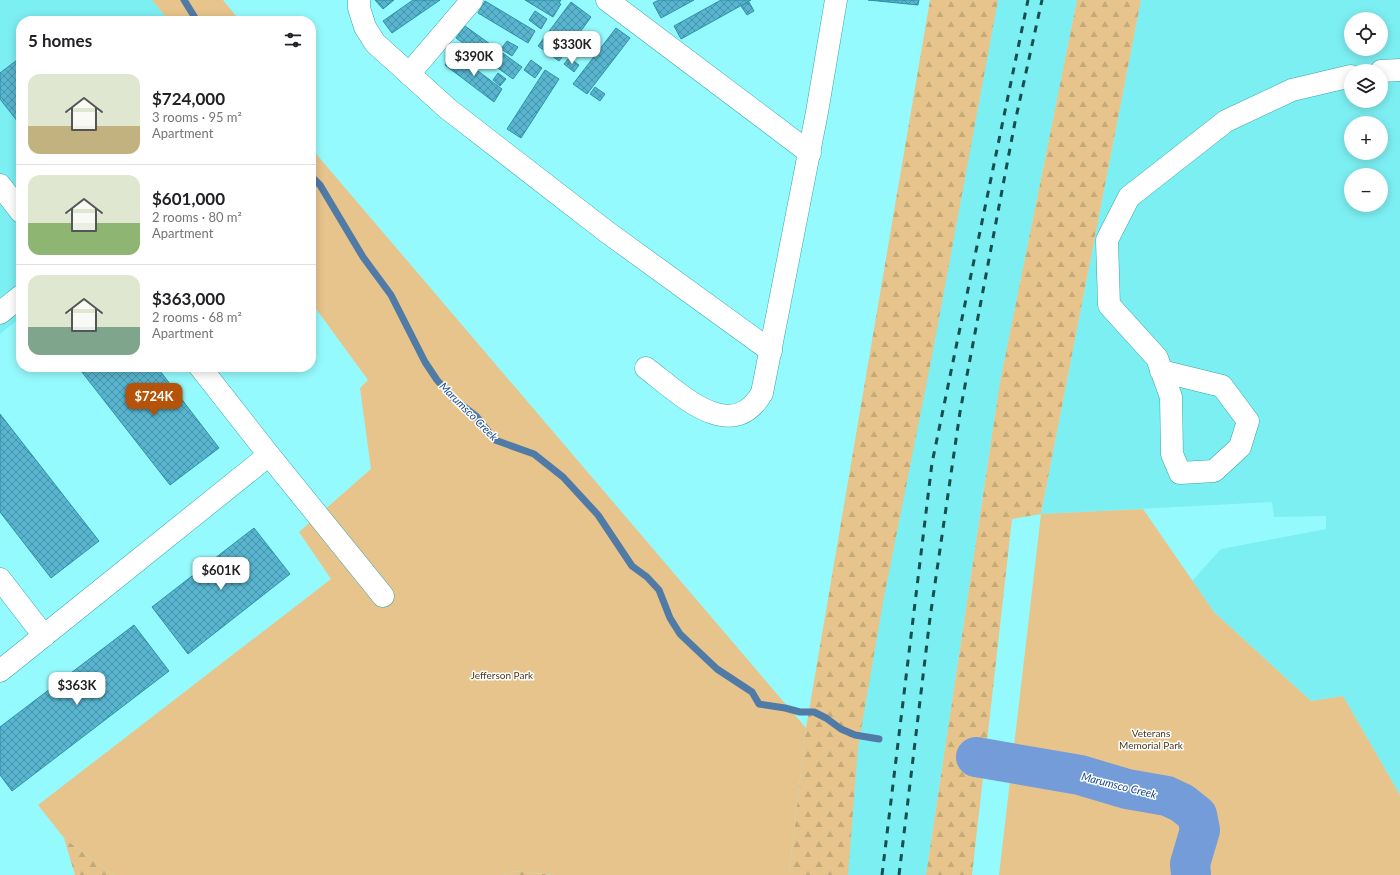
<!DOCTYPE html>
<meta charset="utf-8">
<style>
:root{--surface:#fff;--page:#f2f2f2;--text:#202124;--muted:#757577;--line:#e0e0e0;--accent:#b45309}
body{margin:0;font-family:Lato,sans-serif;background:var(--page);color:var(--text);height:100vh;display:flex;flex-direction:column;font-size:15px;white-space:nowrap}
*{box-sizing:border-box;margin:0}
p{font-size:13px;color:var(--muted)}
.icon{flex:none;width:22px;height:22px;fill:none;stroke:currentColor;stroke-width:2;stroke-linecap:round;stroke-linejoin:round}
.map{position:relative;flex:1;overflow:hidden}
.details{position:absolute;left:16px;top:16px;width:300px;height:356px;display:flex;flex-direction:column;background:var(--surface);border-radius:16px;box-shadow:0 2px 10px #0003}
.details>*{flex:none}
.controls{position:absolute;left:1344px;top:12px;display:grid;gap:8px}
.controls a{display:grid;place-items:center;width:44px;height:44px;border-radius:50%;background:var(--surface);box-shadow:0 2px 10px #0003;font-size:20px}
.price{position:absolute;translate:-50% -34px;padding:0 9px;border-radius:8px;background:#fff;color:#222;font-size:13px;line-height:26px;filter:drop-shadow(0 1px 2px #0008)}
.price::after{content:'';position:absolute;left:50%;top:24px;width:12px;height:9px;margin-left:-6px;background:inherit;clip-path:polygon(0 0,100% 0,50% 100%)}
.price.active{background:var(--accent);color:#fff}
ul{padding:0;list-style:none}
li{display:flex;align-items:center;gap:12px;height:100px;padding:0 12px}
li+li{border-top:1px solid var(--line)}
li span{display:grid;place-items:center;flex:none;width:112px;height:80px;border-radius:12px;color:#555}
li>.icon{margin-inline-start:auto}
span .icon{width:48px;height:48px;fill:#fffc;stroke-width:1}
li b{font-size:17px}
h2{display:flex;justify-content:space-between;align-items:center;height:48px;padding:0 12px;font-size:17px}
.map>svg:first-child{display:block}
.built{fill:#7ceff2;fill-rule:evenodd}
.forest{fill:url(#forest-firs)}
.park{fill:#e7c48c}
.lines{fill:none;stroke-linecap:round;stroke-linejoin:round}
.stream{stroke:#507ba6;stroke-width:7}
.river{stroke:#739cd9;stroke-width:40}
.building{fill:url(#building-cross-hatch);stroke:#2f90a8}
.minor-casing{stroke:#3ba5a8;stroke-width:23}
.minor{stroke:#fff;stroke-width:22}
.rail{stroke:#174e4f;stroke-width:3;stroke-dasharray:7 7;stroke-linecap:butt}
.labels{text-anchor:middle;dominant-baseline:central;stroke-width:3;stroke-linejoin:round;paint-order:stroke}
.park-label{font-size:10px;fill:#4a3719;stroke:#fff}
.water-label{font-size:11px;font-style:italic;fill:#154790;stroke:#fff}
</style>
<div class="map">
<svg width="1400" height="875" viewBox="0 0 1400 875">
<defs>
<pattern id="forest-firs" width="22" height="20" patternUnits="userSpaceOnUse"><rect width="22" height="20" fill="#e7c48c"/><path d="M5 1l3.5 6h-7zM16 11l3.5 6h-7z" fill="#c4a979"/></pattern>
<pattern id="building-cross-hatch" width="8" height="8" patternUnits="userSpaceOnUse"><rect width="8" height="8" fill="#59b5cf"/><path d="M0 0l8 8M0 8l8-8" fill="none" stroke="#4794a8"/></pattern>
</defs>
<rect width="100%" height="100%" fill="#95fafd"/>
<!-- built -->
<g class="built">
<path d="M0,0H152L169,21H21V317L0,334Z"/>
<path d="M986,0H1077L1000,382L926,875H837L946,207Z"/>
<path d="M1141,0H1400V795L1343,696L1311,701L1214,612L1192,581L1221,549L1326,529V516L1274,517L1272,502L1041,514ZM1351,19H1381V49H1351ZM1351,71H1381V101H1351ZM1351,123H1381V153H1351ZM1351,175H1381V205H1351Z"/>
</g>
<!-- forest -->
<g class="forest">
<path d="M930,0H998L932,356L883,602L858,748L848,875H789L806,728Z"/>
<path d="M1077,0H1141L1041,514L1012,519L972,875H926L1000,382Z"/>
<path d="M64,838L114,875H75Z"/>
<path d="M515,871L554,875H504Z"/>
</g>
<!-- park -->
<g class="park">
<path d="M152,0H223L240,21H169Z"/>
<path d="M311,148L806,728L789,875H554L515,871L504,875H114L64,838L38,805L331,579L299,532L371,469L360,388L368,380L311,302Z"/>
<path d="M1143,509L1214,612L1311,701L1343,696L1400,795V875H999L1041,514Z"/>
</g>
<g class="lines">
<!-- stream -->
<g class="stream">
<path d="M184,0L197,21"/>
<path d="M311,176L320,185L363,257L391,295L425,362L437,380L454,399L476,416L495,440L534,454L563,477L598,515L632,566L647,577L659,590L670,618L680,634L717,669L752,692L759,704L785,708L800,712H814L826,718L841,729L855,735L879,739"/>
</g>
<!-- river -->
<path class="river" d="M976,757L1080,775L1127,789L1167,796L1182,803L1197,815L1200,830L1190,864L1191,875"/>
</g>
<!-- building -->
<g class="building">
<path d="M375,0H394L383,9Z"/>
<path d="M413,0H440L392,33L383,21Z"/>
<path d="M525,0H561L559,3L561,4L553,17Z"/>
<path d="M659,0H694L661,18L653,3Z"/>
<path d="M721,0H751L681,39L674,26Z"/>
<path d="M868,0H919L918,5Z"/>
<path d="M485,1L535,31L528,43L478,13Z"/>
<path d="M571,2L591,17L559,61L538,46Z"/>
<path d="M749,2L754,11L747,15L741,6Z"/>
<path d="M535,11L547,19L541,29L529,20Z"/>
<path d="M75,16L78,21H68Z"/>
<path d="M465,26L522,67L513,79L456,38Z"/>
<path d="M616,28L630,38L587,94L573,84Z"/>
<path d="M507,41L518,47L512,56L501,49Z"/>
<path d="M454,53L502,89L494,102L445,65Z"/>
<path d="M21,57V120L18,122L0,99V73Z"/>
<path d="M569,58L579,65L574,72L564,64Z"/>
<path d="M531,60L542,68L535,78L524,70Z"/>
<path d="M545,70L559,79L521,138L507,129Z"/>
<path d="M498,73L506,79L500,86L493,80Z"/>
<path d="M595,87L605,94L600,101L590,94Z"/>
<path d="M78,367H157L219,448L170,485Z"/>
<path d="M0,414L99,541L51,578L0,512Z"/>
<path d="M254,528L290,574L188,654L152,607Z"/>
<path d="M134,625L169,671L12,791L0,775V727Z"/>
</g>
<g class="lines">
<!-- minor casing -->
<g class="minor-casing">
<g id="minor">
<path d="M359,0V8L365,27L375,43L448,109L607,232L771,351"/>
<path d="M607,0L810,153"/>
<path d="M1381,71L1400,70"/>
<path d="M409,74L472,0"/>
<path d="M0,185L21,212"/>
<path d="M0,313L21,296"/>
<path d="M646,368C677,391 731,447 762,393L817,112L836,0"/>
<path d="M1161,371L1222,386L1248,421L1240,447L1214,471L1180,473L1172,454L1171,397L1157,358L1109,305L1107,240L1129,197L1226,121L1292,90L1351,76"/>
<path d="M269,455L383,596"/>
<path d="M0,579L44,636"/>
<path d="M0,671L269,455L200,367"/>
</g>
</g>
<!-- minor -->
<use href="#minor" class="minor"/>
<!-- rail -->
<g class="rail">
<path d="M882,875L932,463L1028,0"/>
<path d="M899,875L930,618L960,412L1015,122L1042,0"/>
</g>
</g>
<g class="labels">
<!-- park labels -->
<g class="park-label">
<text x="502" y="675">Jefferson Park</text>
<text x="1151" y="733">Veterans<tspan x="1151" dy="12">Memorial Park</tspan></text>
</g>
<!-- water labels -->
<g class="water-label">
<text transform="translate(469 411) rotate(45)">Marumsco Creek</text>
<text transform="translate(1119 785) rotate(14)">Marumsco Creek</text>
</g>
</g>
</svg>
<div class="controls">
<a><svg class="icon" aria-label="locate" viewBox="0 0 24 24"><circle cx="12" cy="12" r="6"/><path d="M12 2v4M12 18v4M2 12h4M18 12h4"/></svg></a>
<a><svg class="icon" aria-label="layers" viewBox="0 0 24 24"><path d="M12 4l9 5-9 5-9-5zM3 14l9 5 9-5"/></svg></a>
<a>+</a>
<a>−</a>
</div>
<b class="price" style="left:572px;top:65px">$330K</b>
<b class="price" style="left:474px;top:77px">$390K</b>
<b class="price active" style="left:154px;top:417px">$724K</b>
<b class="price" style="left:221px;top:591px">$601K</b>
<b class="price" style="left:77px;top:706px">$363K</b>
<section class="details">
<h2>5 homes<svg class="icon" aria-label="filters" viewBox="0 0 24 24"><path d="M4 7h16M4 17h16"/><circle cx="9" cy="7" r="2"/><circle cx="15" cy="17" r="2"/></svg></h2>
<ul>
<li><span style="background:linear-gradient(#dfe7d0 65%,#c2b280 0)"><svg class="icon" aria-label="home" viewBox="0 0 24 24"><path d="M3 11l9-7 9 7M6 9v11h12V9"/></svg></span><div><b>$724,000</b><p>3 rooms · 95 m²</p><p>Apartment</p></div></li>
<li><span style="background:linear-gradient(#dfe7d0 60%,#8fb573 0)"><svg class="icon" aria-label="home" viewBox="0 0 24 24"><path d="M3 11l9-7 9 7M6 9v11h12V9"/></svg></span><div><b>$601,000</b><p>2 rooms · 80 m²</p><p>Apartment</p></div></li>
<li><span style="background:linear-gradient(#dfe7d0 65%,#7fa58c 0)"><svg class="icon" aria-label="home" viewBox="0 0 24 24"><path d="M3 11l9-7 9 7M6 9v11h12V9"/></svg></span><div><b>$363,000</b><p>2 rooms · 68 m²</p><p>Apartment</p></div></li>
</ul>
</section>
</div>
